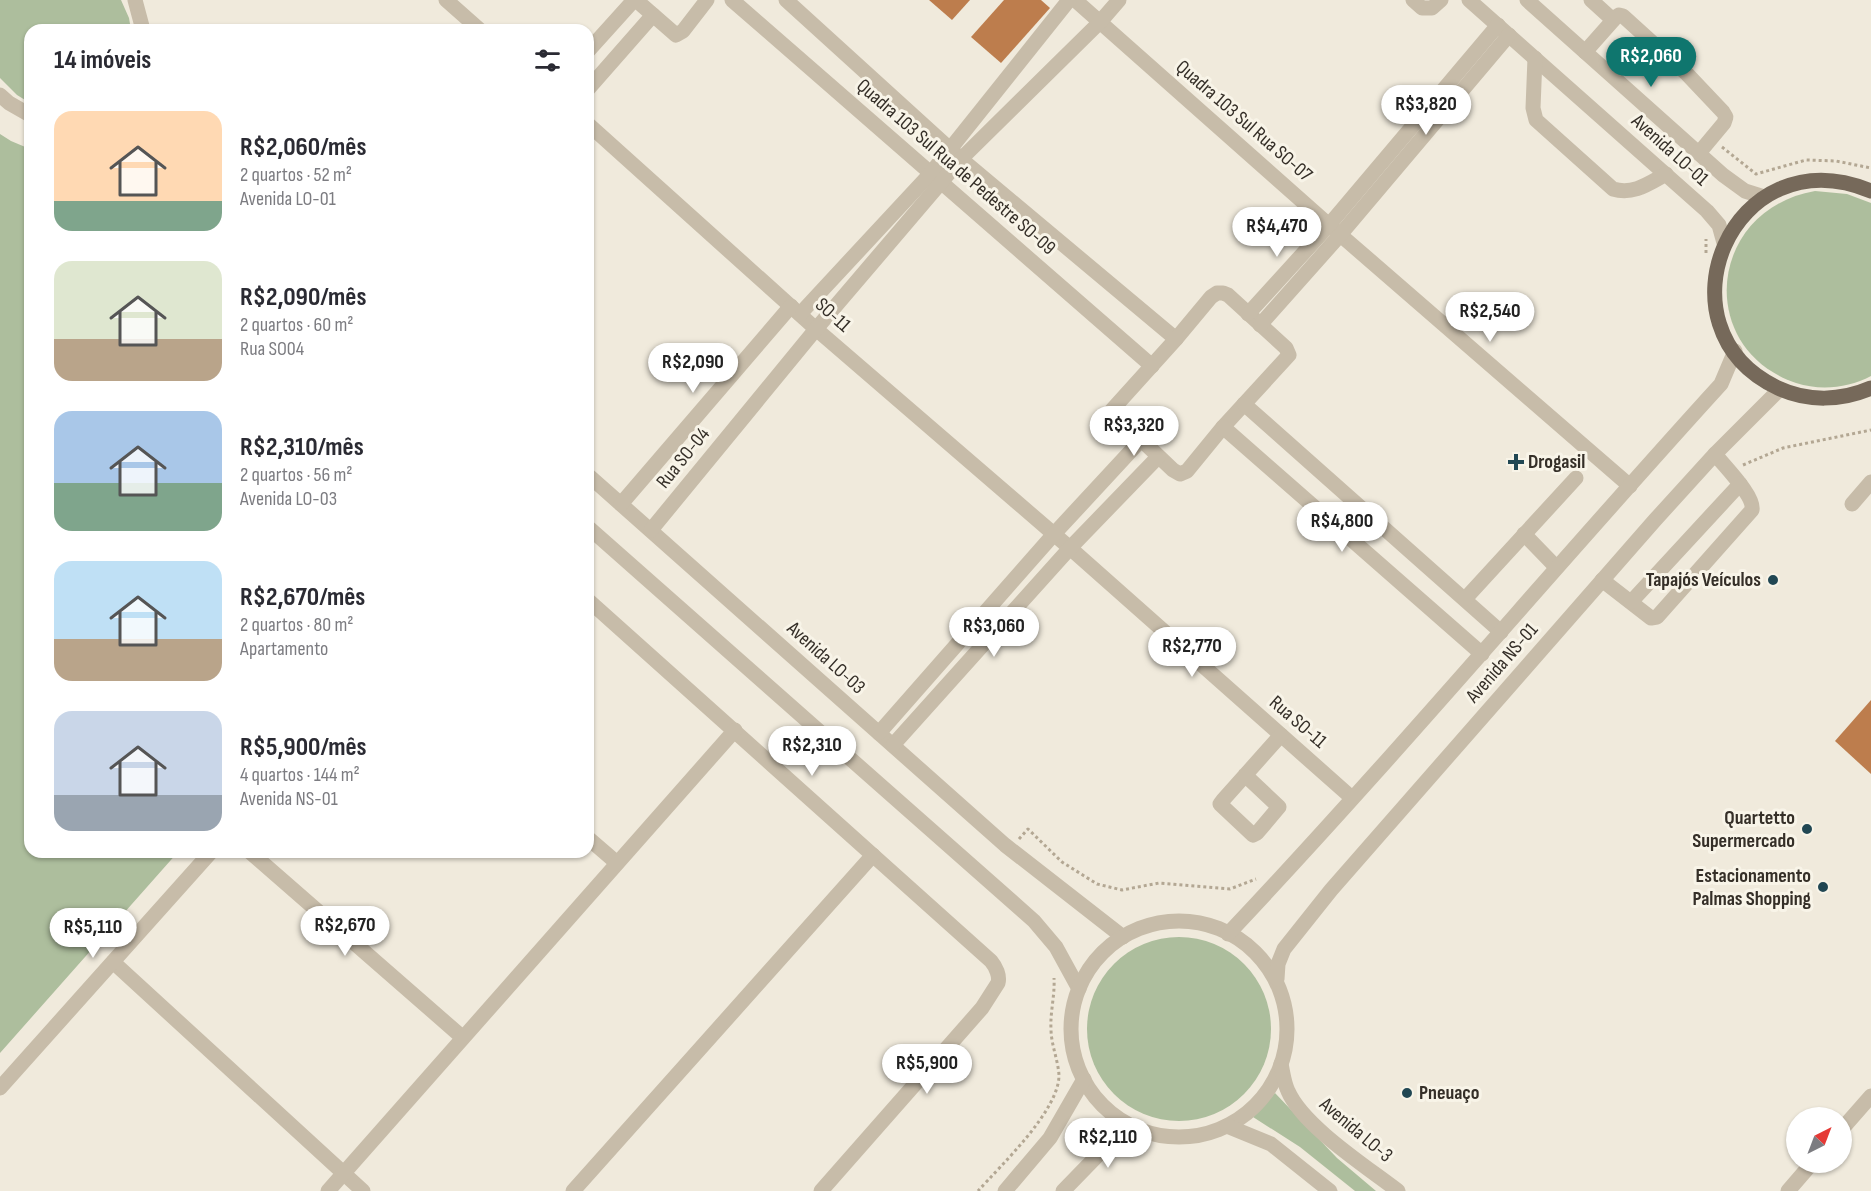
<!DOCTYPE html>
<html lang="pt">
<meta charset="utf-8">
<style>
:root{--surface:#fff;--page:#f7f7f7;--text:#2b2b33;--muted:#7c7c81;--accent:#0f766e}
body{margin:0;font-family:"Sofia Sans Condensed",sans-serif;background:var(--page);color:var(--text);height:100vh;display:flex;flex-direction:column;font-size:22px;white-space:nowrap}
*{box-sizing:border-box;margin:0}
p{font-size:20px;color:var(--muted)}
.icon{flex:none;width:33px;height:33px;fill:none;stroke:currentColor;stroke-width:2;stroke-linecap:round;stroke-linejoin:round}
.map{position:relative;flex:1;overflow:hidden}
.side{position:absolute;left:24px;top:24px;width:570px;height:834px;display:flex;flex-direction:column;background:var(--surface);border-radius:18px;box-shadow:0 2px 4px #0004}
.side>*{flex:none}
.needle{width:39px;rotate:42deg}
.tools{position:absolute;left:1786px;top:1107px;display:grid;gap:12px}
.tools a{display:grid;place-items:center;width:66px;height:66px;border-radius:50%;background:var(--surface);box-shadow:0 2px 4px #0004;font-size:30px}
.price{position:absolute;translate:-50% -51px;padding:0 14px;border-radius:21px;background:#fff;color:#222;font-size:20px;line-height:39px;filter:drop-shadow(0 2px 3px #0008)}
.price::after{content:'';position:absolute;left:50%;top:36px;width:18px;height:14px;margin-left:-9px;background:inherit;clip-path:polygon(0 0,100% 0,50% 100%)}
.price.selected{background:var(--accent);color:#fff}
ul{padding:0;list-style:none}
li{display:flex;align-items:center;gap:18px;height:150px;padding:0 30px}
li span{display:grid;place-items:center;flex:none;width:168px;height:120px;border-radius:18px;color:#555}
li>.icon{margin-inline-start:auto}
span .icon{width:72px;height:72px;fill:#fffc;stroke-width:1}
li b{font-size:26px}
h2{display:flex;justify-content:space-between;align-items:center;height:72px;padding:0 30px;font-size:26px}
.map>svg:first-child{display:block}
.green{fill:#adbe9d}
.building{fill:#bd7d4d}
.lines{fill:none;stroke-linecap:round;stroke-linejoin:round}
.path{stroke:#b3a793;stroke-width:3;stroke-dasharray:3 3;stroke-linecap:butt}
.minor{stroke:#c7bca9;stroke-width:15}
.major{stroke:#76695a;stroke-width:15}
.poi-dot{fill:#214753;stroke:#f8f4e8;stroke-width:2}
.labels{text-anchor:middle;dominant-baseline:central;stroke-width:6;stroke-linejoin:round;paint-order:stroke}
.street-label{font-size:20px;fill:#352f28;stroke:#f8f4e8}
.poi-label{font-size:20px;font-weight:bold;fill:#352f28;stroke:#f8f4e8;text-anchor:end}
</style>
<div class="map">
<svg width="1871" height="1191" viewBox="0 0 1871 1191">
<rect width="100%" height="100%" fill="#f0eadc"/>
<!-- green -->
<g class="green">
<path d="M0,0H121L129,18L131,30H30V103L17,95L0,78Z"/>
<path d="M0,134L11,141L30,149V852H178L0,1053Z"/>
<path d="M1815,191L1847,194L1871,203V376C1848,388 1821,391 1796,383C1695,349 1707,210 1815,191Z"/>
<circle cx="1179" cy="1029" r="92"/>
<path d="M1275,1093L1337,1158L1376,1191H1355L1300,1147L1253,1117Z"/>
</g>
<!-- building -->
<g class="building">
<path d="M929,0H970L952,20Z"/>
<path d="M1004,0H1041L1050,8L1001,63L971,37Z"/>
<path d="M1871,700V774L1835,741Z"/>
</g>
<g class="lines">
<!-- path -->
<g class="path">
<path d="M1722,147L1756,174L1806,160L1836,161L1871,168"/>
<path d="M1706,253V239"/>
<path d="M1743,465L1783,448L1871,430"/>
<path d="M1019,839L1028,829L1062,862L1097,884L1122,890L1159,883L1230,889L1256,879"/>
<path d="M978,1191C1001,1165 1059,1111 1059,1075C1058,1060 1051,1044 1051,1029C1050,1012 1055,996 1054,978"/>
</g>
<!-- minor -->
<g class="minor">
<path d="M135,0L143,30"/>
<path d="M446,0L480,30"/>
<path d="M636,0L676,35L683,31L707,0"/>
<path d="M732,0L1152,366"/>
<path d="M786,0L961,159L1176,339"/>
<path d="M1075,0L1329,225L1630,486"/>
<path d="M1413,0L1422,8H1432L1441,0"/>
<path d="M1469,0L1707,211L1719,225L1724,243"/>
<path d="M1527,0L1723,175L1745,191L1764,197"/>
<path d="M1591,0L1613,20"/>
<path d="M588,51L634,0"/>
<path d="M1585,52L1616,17L1619,15L1623,16L1687,74L1723,112L1726,117L1724,123L1699,153"/>
<path d="M1535,58L1533,108L1536,120L1613,189C1633,195 1648,184 1666,174"/>
<path d="M588,89L653,15"/>
<path d="M0,95L9,103L30,115"/>
<path d="M588,124L816,329L1070,548L1352,798"/>
<path d="M1217,293H1223L1228,295L1286,348L1289,355L1223,427L1187,471L1180,474L1173,470L1111,411L1176,339L1211,297Z"/>
<path d="M800,314L931,173L1069,0"/>
<path d="M1248,314L1329,225L1498,25"/>
<path d="M1260,325L1340,235L1509,35"/>
<path d="M1244,404L1501,632"/>
<path d="M1223,427L1482,654"/>
<path d="M588,475L1005,845L1123,937"/>
<path d="M621,504L791,306"/>
<path d="M1852,504L1871,482"/>
<path d="M588,527L1034,921L1056,947L1079,989"/>
<path d="M651,530L816,329L961,159L1100,22L1119,0"/>
<path d="M1524,534L1556,567"/>
<path d="M1602,580L1651,618L1657,617L1752,510C1755,496 1724,466 1715,454"/>
<path d="M1465,599L1576,478"/>
<path d="M588,600L991,961C996,967 1000,976 998,983L982,1008L821,1191"/>
<path d="M1631,602L1740,484"/>
<path d="M879,733L1054,534L1141,440"/>
<path d="M893,745L1070,548L1158,457"/>
<path d="M1245,775L1279,807L1257,833L1253,835L1220,804L1223,800L1281,735"/>
<path d="M588,838L617,863"/>
<path d="M250,852L462,1037"/>
<circle cx="1179" cy="1029" r="108"/>
<path d="M1228,934C1397,755 1555,566 1721,384L1735,351"/>
<path d="M113,962L363,1191"/>
<path d="M1277,979L1278,964L1284,949L1331,890L1655,520L1715,454L1780,389"/>
<path d="M1281,1064C1283,1073 1284,1083 1288,1091C1303,1126 1367,1167 1398,1191"/>
<path d="M0,1088L211,852"/>
<path d="M1227,1126L1271,1144L1330,1191"/>
<path d="M1842,1129L1871,1096"/>
<path d="M328,1191L735,730"/>
<path d="M573,1191L873,855"/>
<path d="M1005,1191L1050,1138L1084,1079"/>
<path d="M1063,1191L1099,1154L1137,1127"/>
<path d="M1788,1191L1813,1162"/>
</g>
<!-- major -->
<path class="major" d="M1871,191C1732,133 1651,328 1778,388C1808,402 1841,401 1871,388"/>
</g>
<!-- markers -->
<g class="poi-dot">
<path d="M1513 453h6v6h6v6h-6v6h-6v-6h-6v-6h6z"/>
<circle cx="1773" cy="580" r="6"/>
<circle cx="1807" cy="829" r="6"/>
<circle cx="1823" cy="887" r="6"/>
<circle cx="1407" cy="1093" r="6"/>
</g>
<g class="labels">
<!-- street labels -->
<g class="street-label">
<text transform="translate(1244 121) rotate(41)">Quadra 103 Sul Rua SO-07</text>
<text transform="translate(1670 150) rotate(42)">Avenida LO-01</text>
<text transform="translate(956 167) rotate(41)">Quadra 103 Sul Rua de Pedestre SO-09</text>
<text transform="translate(833 315) rotate(42)">SO-11</text>
<text transform="translate(683 458) rotate(-51)">Rua SO-04</text>
<text transform="translate(826 658) rotate(42)">Avenida LO-03</text>
<text transform="translate(1502 663) rotate(-49)">Avenida NS-01</text>
<text transform="translate(1298 722) rotate(41)">Rua SO-11</text>
<text transform="translate(1356 1130) rotate(40)">Avenida LO-3</text>
</g>
<!-- poi labels -->
<g class="poi-label">
<text x="1528" y="462" text-anchor="start">Drogasil</text>
<text x="1761" y="580">Tapajós Veículos</text>
<text x="1795" y="818">Quartetto<tspan x="1795" dy="23">Supermercado</tspan></text>
<text x="1811" y="876">Estacionamento<tspan x="1811" dy="23">Palmas Shopping</tspan></text>
<text x="1419" y="1093" text-anchor="start">Pneuaço</text>
</g>
</g>
</svg>
<div class="tools">
<a><svg class="needle" viewBox="-14 -14 28 28"><path d="M0-13l5 13h-10z" fill="#e53935"/><path d="M0 13l5-13h-10z" fill="#7c7c81"/></svg></a>
</div>
<b class="price selected" style="left:1651px;top:88px">R$2,060</b>
<b class="price" style="left:1426px;top:136px">R$3,820</b>
<b class="price" style="left:1277px;top:258px">R$4,470</b>
<b class="price" style="left:1490px;top:343px">R$2,540</b>
<b class="price" style="left:693px;top:394px">R$2,090</b>
<b class="price" style="left:1134px;top:457px">R$3,320</b>
<b class="price" style="left:1342px;top:553px">R$4,800</b>
<b class="price" style="left:994px;top:658px">R$3,060</b>
<b class="price" style="left:1192px;top:678px">R$2,770</b>
<b class="price" style="left:812px;top:777px">R$2,310</b>
<b class="price" style="left:345px;top:957px">R$2,670</b>
<b class="price" style="left:93px;top:959px">R$5,110</b>
<b class="price" style="left:927px;top:1095px">R$5,900</b>
<b class="price" style="left:1108px;top:1169px">R$2,110</b>
<section class="side">
<h2>14 imóveis<svg class="icon" aria-label="filters" viewBox="0 0 24 24"><path d="M4 7h16M4 17h16"/><circle cx="9" cy="7" r="2"/><circle cx="15" cy="17" r="2"/></svg></h2>
<ul>
<li><span style="background:linear-gradient(#ffd9b3 75%,#7fa58c 0)"><svg class="icon" aria-label="home" viewBox="0 0 24 24"><path d="M3 11l9-7 9 7M6 9v11h12V9"/></svg></span><div><b>R$2,060/mês</b><p>2 quartos · 52 m²</p><p>Avenida LO-01</p></div></li>
<li><span style="background:linear-gradient(#dfe7d0 65%,#b9a48a 0)"><svg class="icon" aria-label="home" viewBox="0 0 24 24"><path d="M3 11l9-7 9 7M6 9v11h12V9"/></svg></span><div><b>R$2,090/mês</b><p>2 quartos · 60 m²</p><p>Rua SO04</p></div></li>
<li><span style="background:linear-gradient(#a9c7e8 60%,#7fa58c 0)"><svg class="icon" aria-label="home" viewBox="0 0 24 24"><path d="M3 11l9-7 9 7M6 9v11h12V9"/></svg></span><div><b>R$2,310/mês</b><p>2 quartos · 56 m²</p><p>Avenida LO-03</p></div></li>
<li><span style="background:linear-gradient(#bfe0f5 65%,#b9a48a 0)"><svg class="icon" aria-label="home" viewBox="0 0 24 24"><path d="M3 11l9-7 9 7M6 9v11h12V9"/></svg></span><div><b>R$2,670/mês</b><p>2 quartos · 80 m²</p><p>Apartamento</p></div></li>
<li><span style="background:linear-gradient(#c9d6e8 70%,#9aa5b1 0)"><svg class="icon" aria-label="home" viewBox="0 0 24 24"><path d="M3 11l9-7 9 7M6 9v11h12V9"/></svg></span><div><b>R$5,900/mês</b><p>4 quartos · 144 m²</p><p>Avenida NS-01</p></div></li>
</ul>
</section>
</div>
